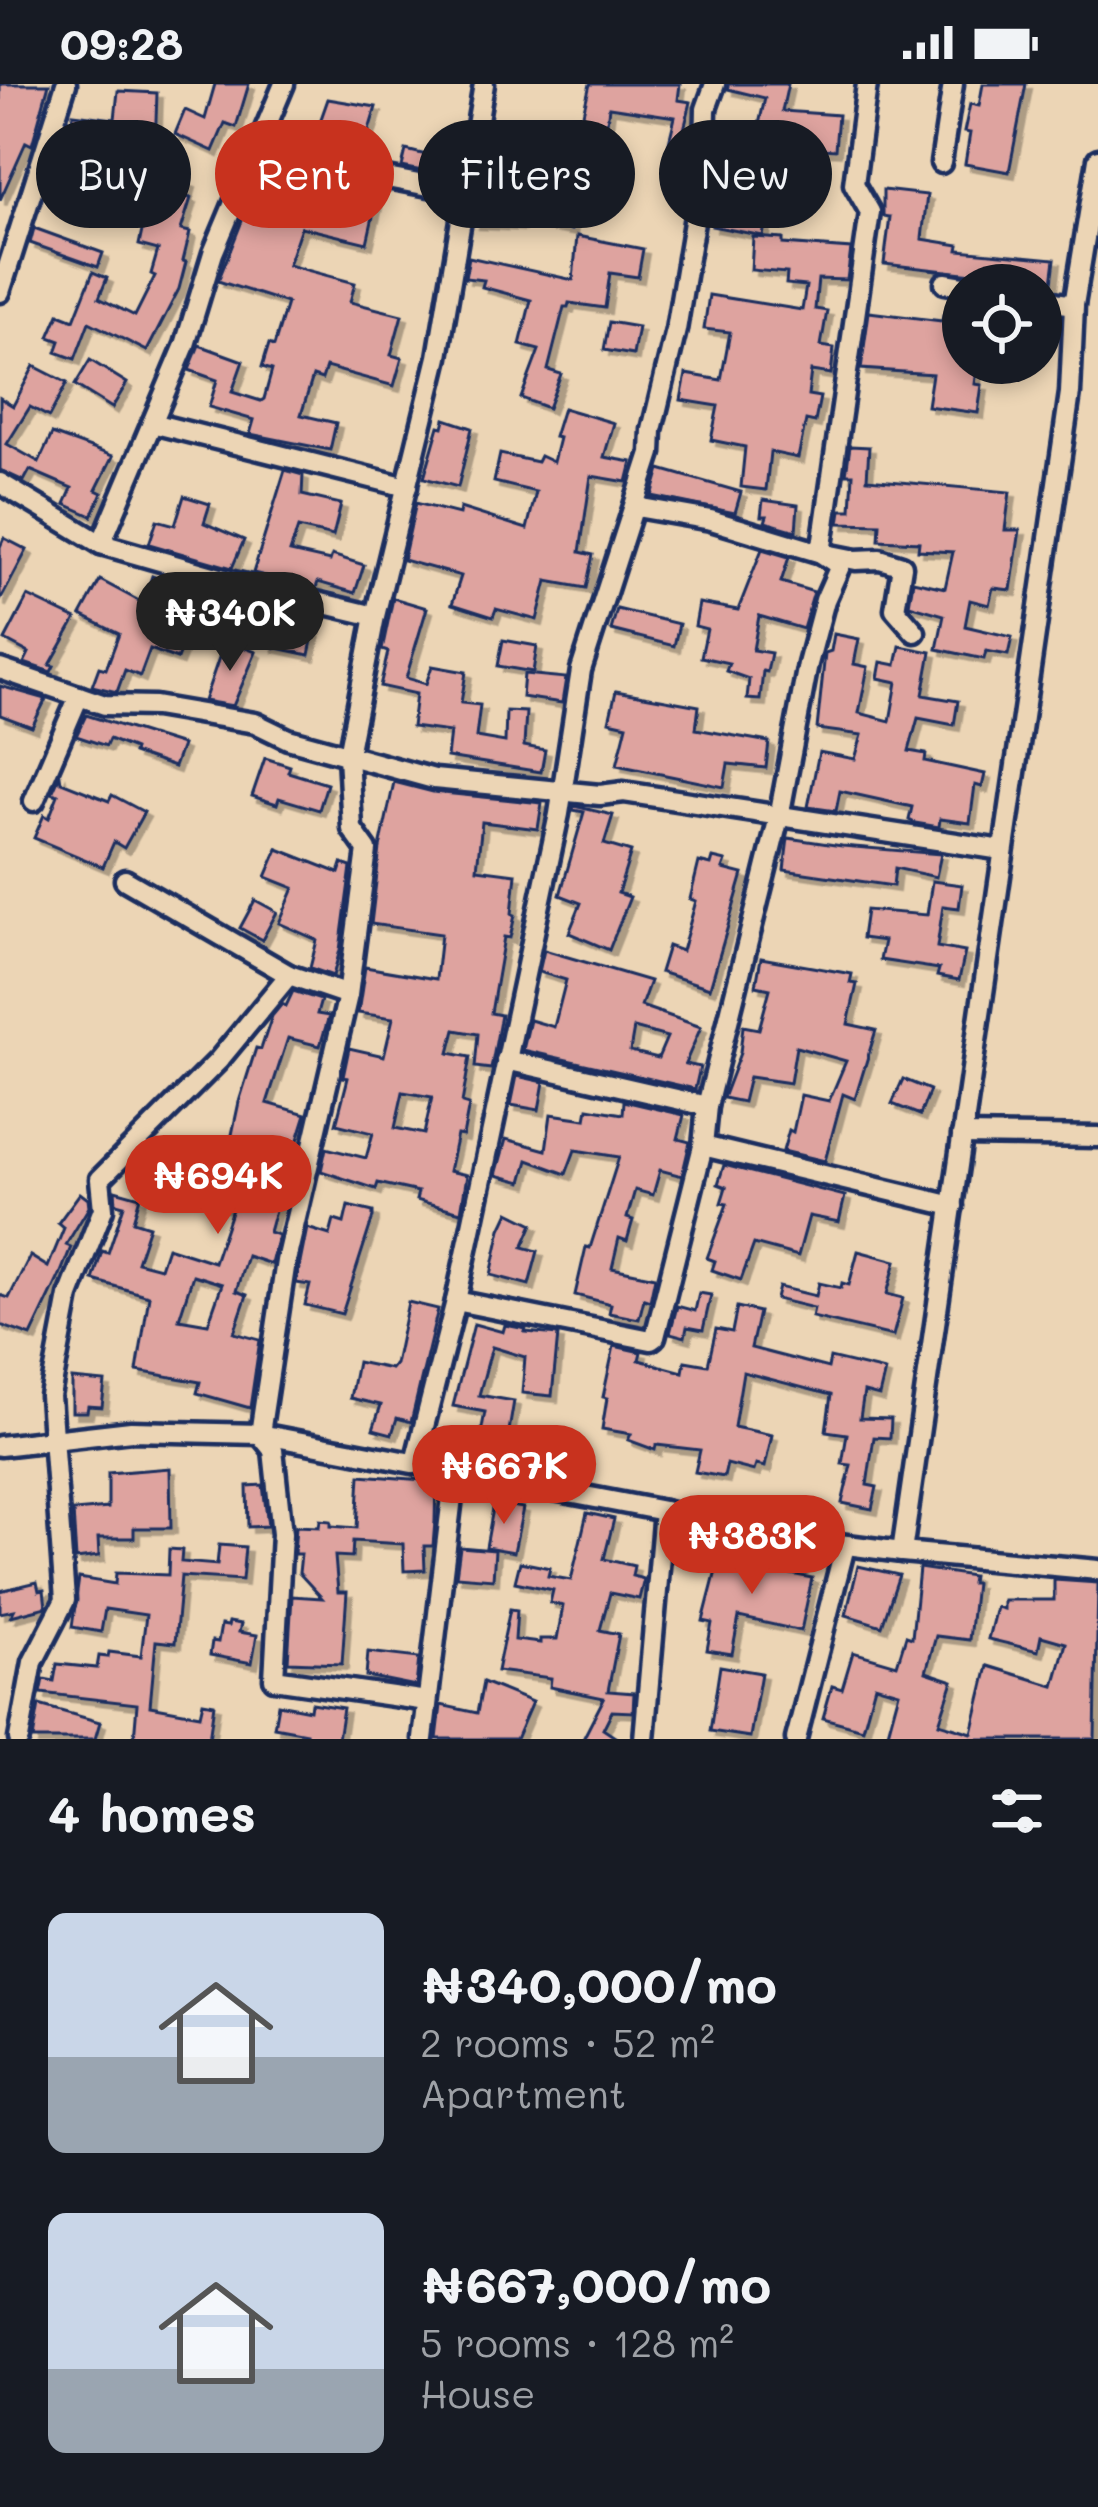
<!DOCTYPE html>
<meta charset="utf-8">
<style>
:root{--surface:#171b24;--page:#20242c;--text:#f1f3f6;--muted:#9ea1a6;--accent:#c8321e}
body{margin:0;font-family:Mali,sans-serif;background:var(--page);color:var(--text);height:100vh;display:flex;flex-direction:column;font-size:45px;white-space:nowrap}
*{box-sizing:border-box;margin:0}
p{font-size:39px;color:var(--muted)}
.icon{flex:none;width:66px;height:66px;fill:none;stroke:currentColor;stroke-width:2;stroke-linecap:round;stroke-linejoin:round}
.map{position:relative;height:1655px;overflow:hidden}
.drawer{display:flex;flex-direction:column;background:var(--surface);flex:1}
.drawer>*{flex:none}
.hud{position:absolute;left:36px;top:36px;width:1026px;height:108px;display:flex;gap:24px}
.fabs{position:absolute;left:942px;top:180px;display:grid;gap:24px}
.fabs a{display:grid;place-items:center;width:120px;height:120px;border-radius:50%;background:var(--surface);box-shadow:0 6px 18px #0003;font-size:60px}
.price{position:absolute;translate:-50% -102px;padding:0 27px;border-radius:42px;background:var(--accent);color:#fff;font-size:39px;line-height:78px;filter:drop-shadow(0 3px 6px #0008)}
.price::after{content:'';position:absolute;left:50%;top:72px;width:36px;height:27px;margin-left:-18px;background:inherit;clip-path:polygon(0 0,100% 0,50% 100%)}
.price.active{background:#222;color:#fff}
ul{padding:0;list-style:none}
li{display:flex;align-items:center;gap:36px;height:300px;padding:0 48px}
li span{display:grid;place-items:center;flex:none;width:336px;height:240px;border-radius:18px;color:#555}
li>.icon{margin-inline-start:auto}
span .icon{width:144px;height:144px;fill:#fffc;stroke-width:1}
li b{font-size:51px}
h2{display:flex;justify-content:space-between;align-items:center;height:144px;padding:0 48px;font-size:51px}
.chip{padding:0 42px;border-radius:54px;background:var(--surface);box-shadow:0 6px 18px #0003;font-size:42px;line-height:108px}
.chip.active{background:var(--accent);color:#fff}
.status{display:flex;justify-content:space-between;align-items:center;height:84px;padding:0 60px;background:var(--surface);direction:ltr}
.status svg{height:33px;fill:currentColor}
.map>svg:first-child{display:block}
.building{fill:#dea39f;stroke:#1b2f5e;stroke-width:3;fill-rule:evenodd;filter:url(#shadow)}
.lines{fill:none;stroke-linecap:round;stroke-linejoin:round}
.minor-casing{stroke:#1b2f5e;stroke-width:27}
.minor{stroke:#ecd5b5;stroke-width:18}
</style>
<div class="status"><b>09:28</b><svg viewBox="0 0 49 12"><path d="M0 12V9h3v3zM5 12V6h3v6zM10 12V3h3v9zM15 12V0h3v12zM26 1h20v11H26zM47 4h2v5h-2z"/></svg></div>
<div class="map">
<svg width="1098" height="1655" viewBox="0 0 1098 1655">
<defs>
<filter id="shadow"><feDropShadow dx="5.5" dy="5.5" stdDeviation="0" flood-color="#0004"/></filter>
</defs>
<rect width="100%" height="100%" fill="#ecd5b5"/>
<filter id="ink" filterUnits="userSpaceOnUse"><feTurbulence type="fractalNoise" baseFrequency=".00833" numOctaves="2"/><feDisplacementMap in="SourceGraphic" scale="24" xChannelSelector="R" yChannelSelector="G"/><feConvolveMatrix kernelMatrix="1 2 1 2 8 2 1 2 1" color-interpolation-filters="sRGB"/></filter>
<g filter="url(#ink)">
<!-- building -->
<g class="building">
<path d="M0,0H49L32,61L26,58L0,116Z"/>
<path d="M215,0H249L236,43L225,39L213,67L175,50L185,26L205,35Z"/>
<path d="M590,0H680L678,16L691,18L680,61L669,58L675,33L609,23L602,79L565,71L570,51L575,52L580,42Z"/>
<path d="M728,0H788L782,27L838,31L835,66L781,62L773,99L789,102L783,128L768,125L763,152L712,142L718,113L712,112L716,85L747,93L765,14L728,5Z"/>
<path d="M983,0H1026L1009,88L965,80L970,49L964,48L970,20L979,22Z"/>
<path d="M118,7L157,9L155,64L147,84L153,86L151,105L158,88L190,99L186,113L191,114L181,146L190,148L183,177L186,178L179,205L147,267L89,238L75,275L56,268L60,257L49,253L59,230L74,236L93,188L107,194L99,214L135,232L155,192L151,190L158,166L139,161L146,128L91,111L98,89L111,93L121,61L71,51L73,30L115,35Z"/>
<path d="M328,15L376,23L367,53L349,47L343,72L310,66Z"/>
<path d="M488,60L569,76L560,108L577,110L571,146L519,137V141L474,139Z"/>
<path d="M406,66L451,77L447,92L402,83Z"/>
<path d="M281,88L311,94L302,118L340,127L345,100L379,106L367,159L301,143L288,181L355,199L350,218L402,231L391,271L402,274L394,302L326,283L322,295L313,292L301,331L336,339L330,366L250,350L254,336L209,323L217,296L189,286L199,261L243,277L232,308L261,317L264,315L272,286L262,283L269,260L274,262L287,219L218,197L252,112L270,118Z"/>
<path d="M883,106L927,111L922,155L959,161L958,166L1055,175L1052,199L884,180L890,133L883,132Z"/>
<path d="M34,144L103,169L98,183L30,159Z"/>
<path d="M577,152L643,165L638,193L610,189L605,224L569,219L568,223H564L548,286L561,290L548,324L521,314L539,266L520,261L531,216L482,203L484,196L465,194L469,173L573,196Z"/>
<path d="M753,153L783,155V160L851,165L847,196L818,195L815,225L827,227L821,262L834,264L831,290L811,287L808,311L820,313L815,338L806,336L798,374L770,368L766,406L741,403L745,363L711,356L718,322L681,316L686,290L721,296L730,248L704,245L709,211L802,226L806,202L786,200L787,189L751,186Z"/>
<path d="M869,228L942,237L943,231L963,234V279H978L975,300L982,301L978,329L927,322L932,290L861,285Z"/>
<path d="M609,238L638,243L633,271L604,266Z"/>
<path d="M90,276L127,299L112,324L75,301Z"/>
<path d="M34,282L67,299L49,333L30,323L7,360L39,378L52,350L113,372L96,406L102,409L92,432L65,420L72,404L30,386L24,397L0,386V314L13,322Z"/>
<path d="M563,324L614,339L604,373L632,378L627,398L591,392L580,468L593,471L586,504L547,497L537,536L496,525L493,533L452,520L461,492L403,476L416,419L459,430L460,424L527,445L536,408L494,398L500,370L537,378L540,372L553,378L559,354L554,353Z"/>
<path d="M445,335L472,344L458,403L424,394L439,342L443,343Z"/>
<path d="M850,362L869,363L867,395L1010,408L1005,446H1020L1011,506L993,504L989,521L970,516L965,542L1012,553L1008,571L986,567L984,575L937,565L944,531L909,521L913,497L945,504L953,468L918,466L919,458L879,456L880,440L839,439L841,426H851L853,390H846Z"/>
<path d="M660,385L741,408L735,429L652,412Z"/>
<path d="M285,386L303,391L302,411L341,420L333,452L298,444L290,468L330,477L332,471L364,481L355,509L318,498L316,504L253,489Z"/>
<path d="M184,412L210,420L204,439L244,456L232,484L149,460L157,436L175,441Z"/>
<path d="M763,416L798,421L796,447L765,438L767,432H761Z"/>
<path d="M4,454L27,466L0,517V463Z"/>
<path d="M762,465L789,473L781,498L814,508L803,545L759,532L753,566L771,569L767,588L763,587L760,616L747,615L749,595L726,587L729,579L701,573L707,545L695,542L699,519L738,526Z"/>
<path d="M152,492L190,505L179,535L191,539L177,575L150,565L140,592L125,586L117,608L92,602L99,583L106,585L119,550L81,531L100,496L143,519Z"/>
<path d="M28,512L76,535L50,581L54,582L51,588L24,579L29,569L5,556Z"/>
<path d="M393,514L427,524L406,594L426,600L432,582L466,588L461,619L480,621L476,653L505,658L506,627L526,628L524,662L545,666L541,688L447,673L450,648L412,643L416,610L380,602L388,568L382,566Z"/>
<path d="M277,522L317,532L309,571L268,562Z"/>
<path d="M617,525L679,540L674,562L611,546Z"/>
<path d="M834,550L859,555L854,580L868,583L859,629L890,637L897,598L878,594L881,578L896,581L900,562L931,568L923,611L958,617L954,641L918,634L909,667L926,670L925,677L985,690L982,703L975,701L970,739L940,735L939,743L915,739L909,736L912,723L840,707L836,727L808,723L819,668L855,675L862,651L817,645L825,569L831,567Z"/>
<path d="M225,556L256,568L233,622L204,617Z"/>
<path d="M503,556L537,562L533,588L498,582Z"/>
<path d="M524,590L566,594L562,619L522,613Z"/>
<path d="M0,602L46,615L32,643L0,631Z"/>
<path d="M616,607L699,622L696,645L769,658L766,684L728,680L724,703L617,681L627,641L609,637Z"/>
<path d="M86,631L182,661L174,683L133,669L134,665L109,655L106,662L76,652Z"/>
<path d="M265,674L290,682L288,688L327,700L319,726L279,714L277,720L252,712Z"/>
<path d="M60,691L61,698L109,717L112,711L144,728L124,764L114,758L103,783L34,754L44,731L49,734L58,711L52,709Z"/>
<path d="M394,698L433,708L542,719L538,745L482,738L477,785L516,790L512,830L515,831L510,854L504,853L491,929L501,931L491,985L475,983L478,950L455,946L449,969L470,973L462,1019L469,1021L463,1052L457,1051L449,1087L467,1091L461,1128L416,1116L418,1108L378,1099L376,1105L321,1087L326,1064L366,1074L373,1049L336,1040L348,994L343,993L349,964L384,972L393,934L358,929L365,883L436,895L441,850L371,840L380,764ZM403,1008L432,1013L424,1050L395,1044Z"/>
<path d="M574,722L613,731L604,760L631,768L618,809L630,813L609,866L569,849L581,819L560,811L584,728L573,726Z"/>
<path d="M788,754L842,762L941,770L936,793L895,784L893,802L784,786Z"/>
<path d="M278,765L339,789L342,780L351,783L340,866L333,892L310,884L317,856L279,839L294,804L266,793Z"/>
<path d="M713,774L726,777L723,785L743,790L710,904L660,888L668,862L682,867L696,817L690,815L699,778L711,781Z"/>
<path d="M932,797L962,801L959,824L943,822L937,863L965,868L959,896L937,892L939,885L880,876L884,857L862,854L866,826L927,831Z"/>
<path d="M255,816L277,828L262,856L240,844Z"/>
<path d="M544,866L650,897L641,922L701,943L685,980L700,983L695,1005L523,966L530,936L554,943L566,896L539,888ZM634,944L667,953L658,974L630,967Z"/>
<path d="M761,874L852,890L850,899L857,900L848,940L876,946L855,1015L843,1010L825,1077L783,1067L789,1046L793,1048L801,1011L829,1017L846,977L796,963L790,999L749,993L743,1018L723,1014L740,969L743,942L759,945L770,905L756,902Z"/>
<path d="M293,907L321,916L317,930L329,932L320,962L288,954L267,1019L306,1030L292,1075L248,1064L242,1094L281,1105L269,1148L278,1151L271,1180L247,1172L236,1207L247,1211L234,1249L260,1256L250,1324L197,1309L200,1298L137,1287L149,1212L93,1196L102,1167L108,1169L124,1121L116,1119L115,1106L140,1113L133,1137L149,1142L137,1178L160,1184L167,1163L214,1178L232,1125L217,1121L223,1101L185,1085L189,1074L224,1088L239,1018L256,964L261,965L272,932L282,920L286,922ZM193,1191L222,1200L208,1240L179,1235Z"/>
<path d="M517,992L544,998L539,1026L511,1021Z"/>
<path d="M903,995L930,1006L920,1031L892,1020Z"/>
<path d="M624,1017L684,1031L678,1055L690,1058L682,1092L660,1086L653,1111L635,1106L627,1134L633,1136L627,1157L619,1154L612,1184L655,1193L650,1217L644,1215L639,1235L609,1229L611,1220L575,1211L586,1163L590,1164L619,1073L575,1066L566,1090L528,1076L522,1098L496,1091L506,1055L546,1066L551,1030L586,1035L588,1024L623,1030Z"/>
<path d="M724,1081L845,1112L839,1138L809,1132L798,1172L754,1160L741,1196L712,1186L715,1177L707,1174L727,1120L721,1119L726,1103L718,1100Z"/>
<path d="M80,1109L88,1115L89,1123L66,1161L71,1163L60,1191L31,1252L0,1241V1211L9,1214L30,1172L48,1183L64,1144L58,1139Z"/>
<path d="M348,1122L373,1128V1133L342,1230L305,1221L310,1201L296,1199L307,1144L330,1151L334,1136L344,1139Z"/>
<path d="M509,1128L533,1140L523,1163L538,1167L529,1201L491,1191L501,1145Z"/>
<path d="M858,1167L896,1177L887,1210L903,1214L893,1252L812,1233L814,1224L776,1215L779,1203L816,1212L819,1199L841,1204L842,1199L849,1201Z"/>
<path d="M699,1209L711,1211L703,1246L687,1243L685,1253L670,1249L677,1222L695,1227Z"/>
<path d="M408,1218L438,1225L411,1338L397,1334L392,1350L373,1345L381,1321L350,1314L357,1278L391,1285L395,1280Z"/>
<path d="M737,1223L759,1228L751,1264L828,1284L830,1274L885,1287L879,1312L864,1308L860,1334L891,1335L890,1354L874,1353L867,1401L877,1403L872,1425L842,1419L851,1381L842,1380L847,1350L826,1347L831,1311L743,1288L734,1343L772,1351L765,1383L756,1381L754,1387L727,1380L724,1393L695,1388L700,1366L656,1361L655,1366L628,1356L631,1350L602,1345L607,1314L603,1313L614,1262L641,1268L639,1276L683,1288L685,1277L708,1281L716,1245L732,1248Z"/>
<path d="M474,1240L503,1248L505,1241L526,1245L525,1248L558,1251L552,1312L522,1309L525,1273L492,1263L479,1311L514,1317L506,1365L479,1360L485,1328L453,1322Z"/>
<path d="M72,1295L105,1298L102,1323L88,1322L87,1328H72Z"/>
<path d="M170,1384L171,1444H134V1454H98L99,1472L76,1475L73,1427L108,1424V1389Z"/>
<path d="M360,1391L436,1397L435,1437L433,1462H424L425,1486L404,1487L403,1460L353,1457L352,1473L335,1472L338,1508H347L342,1580L288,1578L292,1512L322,1514L299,1489L301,1470H294L296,1442L319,1443L320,1436L331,1437V1442L357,1444Z"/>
<path d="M263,1401L268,1442L248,1443L247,1402Z"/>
<path d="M494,1419L523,1424L514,1468L486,1463Z"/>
<path d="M587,1429L614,1435L604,1475L634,1482L632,1492L644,1495L639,1515L610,1509L600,1546L619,1550L608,1607L634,1609L633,1628L612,1627L603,1645L618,1655H583L604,1614L550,1603L551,1594L497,1587L510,1525L517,1526L515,1556L540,1559V1555H557L563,1522L550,1519L553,1506L515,1498L520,1478L550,1484L548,1492L571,1496Z"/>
<path d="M724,1456L755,1464L750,1482L812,1494L801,1547L739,1533L732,1570L707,1566L712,1539L703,1537Z"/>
<path d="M219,1461L245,1463L242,1496L181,1492L175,1559L156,1557L150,1622L200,1631L203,1618L214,1620L209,1655H134L137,1620L41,1609L44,1595L54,1597L57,1580L97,1584L99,1572L108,1573L109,1568L141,1572L146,1531L105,1525L101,1548L72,1543L79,1494L115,1500L116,1489L168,1491L169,1465L182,1466L181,1478L217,1481Z"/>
<path d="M460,1463L495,1466L493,1495L456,1492Z"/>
<path d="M858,1482L899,1491L882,1542L846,1531Z"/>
<path d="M919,1484L972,1492L971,1499H975L969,1556L936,1552L926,1588L953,1597L939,1639L972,1649L988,1582L1054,1602L1066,1559L1041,1552L1038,1567L988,1555L996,1523L1003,1525V1516H1054V1496L1098,1499L1095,1655H900L887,1652L899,1608L875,1601L863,1645L823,1634L832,1602L842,1605L853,1568L897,1581L906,1552L912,1554Z"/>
<path d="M37,1498L39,1507L44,1506L46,1523L11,1532L14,1526L0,1529V1507Z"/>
<path d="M229,1538L241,1540L239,1548L257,1551L252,1579L210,1571L212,1557L218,1558L221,1541L228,1542Z"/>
<path d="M368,1568L419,1574L416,1602L366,1592Z"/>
<path d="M720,1582L761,1589L750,1653L710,1647Z"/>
<path d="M483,1598L532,1618L516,1655H437L441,1621L477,1629Z"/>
<path d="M311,1619L343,1624L338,1655H305L306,1649L274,1643L278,1620L310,1626Z"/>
<path d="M39,1621L100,1638L95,1655H33Z"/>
</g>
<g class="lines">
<!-- minor casing -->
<g class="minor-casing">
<g id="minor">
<path d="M255,69L466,109"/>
<path d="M941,79L953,0"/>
<path d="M945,199L963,202"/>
<path d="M0,208L66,0"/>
<path d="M1041,216L1074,221"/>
<path d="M152,339L407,403"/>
<path d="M0,399L101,460L230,497L375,532"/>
<path d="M636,423L711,436L821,469L856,476L880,475L902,482L895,525L915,548"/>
<path d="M101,460L185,261L213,169L284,0"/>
<path d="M0,585L105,621L155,622L255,639L288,655L434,695L600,711L624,708L1002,766"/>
<path d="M34,717L79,612"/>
<path d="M125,796L289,891L348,911"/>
<path d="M506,976L707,1022"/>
<path d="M962,1051L1098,1053"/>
<path d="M703,1062L953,1122"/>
<path d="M456,1217L651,1256L655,1253L703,1062L707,1022L779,733L808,580L825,516L840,482L821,469L870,128L854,100L867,0"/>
<path d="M0,1362L131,1347L260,1350L664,1427L752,1449L902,1468L1098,1486"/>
<path d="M415,1378L456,1217L559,730L581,586L651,369L652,346L676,246L705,72L706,25L715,0"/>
<path d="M902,1468L1070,309L1074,221L1098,75"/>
<path d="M427,1617L274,1595L282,1450L273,1366L260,1350L286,1177L348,911L367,766L352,745L348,671L375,532L438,273L484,0"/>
<path d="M19,1655L33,1578L65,1516L50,1312L69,1212L103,1125L100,1095L218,977L289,891"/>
<path d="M423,1655L455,1388"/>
<path d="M644,1655L664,1427"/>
<path d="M796,1655L845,1462"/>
</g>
</g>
<!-- minor -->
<use href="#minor" class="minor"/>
</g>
</g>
</svg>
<div class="fabs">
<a><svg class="icon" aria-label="locate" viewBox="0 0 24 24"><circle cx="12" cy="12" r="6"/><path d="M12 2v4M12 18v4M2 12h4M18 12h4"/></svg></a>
</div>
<b class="price active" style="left:230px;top:590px">₦340K</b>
<b class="price" style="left:218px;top:1153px">₦694K</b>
<b class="price" style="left:504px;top:1443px">₦667K</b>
<b class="price" style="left:752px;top:1513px">₦383K</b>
<div class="hud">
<a class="chip">Buy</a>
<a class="chip active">Rent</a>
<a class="chip">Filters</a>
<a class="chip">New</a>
</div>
</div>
<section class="drawer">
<h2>4 homes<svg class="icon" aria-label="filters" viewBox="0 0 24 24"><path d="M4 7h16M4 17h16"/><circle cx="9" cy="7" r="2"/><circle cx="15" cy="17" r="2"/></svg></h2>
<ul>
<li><span style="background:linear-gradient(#c9d6e8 60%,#9aa5b1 0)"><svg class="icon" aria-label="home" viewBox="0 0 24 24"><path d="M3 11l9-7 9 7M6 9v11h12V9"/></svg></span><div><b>₦340,000/mo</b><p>2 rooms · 52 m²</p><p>Apartment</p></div></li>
<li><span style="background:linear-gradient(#c9d6e8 65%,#9aa5b1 0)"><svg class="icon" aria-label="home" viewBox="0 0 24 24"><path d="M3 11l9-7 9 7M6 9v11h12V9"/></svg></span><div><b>₦667,000/mo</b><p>5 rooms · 128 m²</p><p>House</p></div></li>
</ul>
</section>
